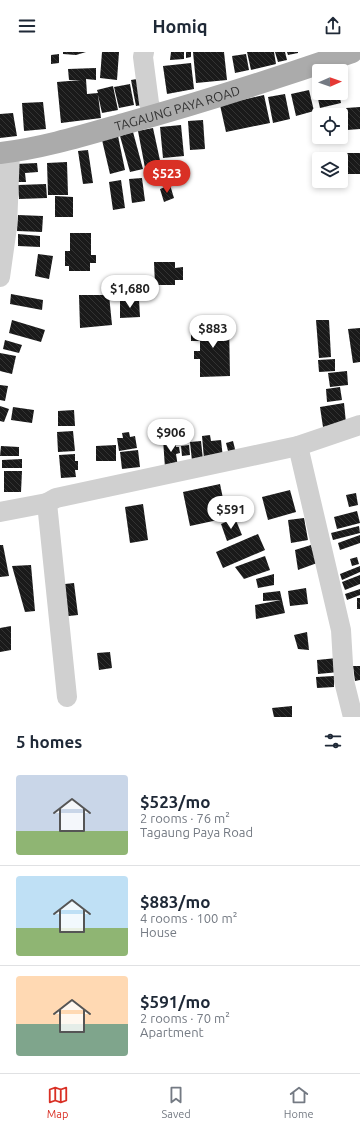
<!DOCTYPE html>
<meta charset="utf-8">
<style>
:root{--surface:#fff;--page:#f2f2f3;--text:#1f2937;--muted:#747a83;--line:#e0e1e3;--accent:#d93025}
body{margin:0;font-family:Ubuntu,sans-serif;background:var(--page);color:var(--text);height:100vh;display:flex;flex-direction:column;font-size:15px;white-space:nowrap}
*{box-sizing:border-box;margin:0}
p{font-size:13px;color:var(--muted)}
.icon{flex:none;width:22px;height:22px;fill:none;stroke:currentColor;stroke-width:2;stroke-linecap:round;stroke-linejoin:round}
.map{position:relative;height:665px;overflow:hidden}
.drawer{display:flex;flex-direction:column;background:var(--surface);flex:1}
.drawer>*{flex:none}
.needle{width:26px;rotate:88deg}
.tools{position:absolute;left:312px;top:12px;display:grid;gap:8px}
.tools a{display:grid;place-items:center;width:36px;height:36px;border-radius:4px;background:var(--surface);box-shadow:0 2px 6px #0003;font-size:20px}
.price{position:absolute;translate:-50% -34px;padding:0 9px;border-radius:14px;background:#fff;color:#222;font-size:13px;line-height:26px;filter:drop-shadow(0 1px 2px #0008)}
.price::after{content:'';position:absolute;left:50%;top:24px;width:12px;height:9px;margin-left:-6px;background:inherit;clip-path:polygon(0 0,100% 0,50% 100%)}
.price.current{background:var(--accent);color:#fff}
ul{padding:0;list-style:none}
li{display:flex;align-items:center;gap:12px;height:100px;padding:0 16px}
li+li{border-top:1px solid var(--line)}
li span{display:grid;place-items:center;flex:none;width:112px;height:80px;border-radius:4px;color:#555}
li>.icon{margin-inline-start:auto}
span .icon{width:48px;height:48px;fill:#fffc;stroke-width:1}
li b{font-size:17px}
h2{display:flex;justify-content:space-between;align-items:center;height:48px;padding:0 16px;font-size:17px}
header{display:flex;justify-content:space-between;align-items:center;height:52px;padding:0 16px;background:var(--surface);font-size:18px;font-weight:600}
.dock{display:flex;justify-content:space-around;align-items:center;height:56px;border-top:1px solid var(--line);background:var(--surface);font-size:11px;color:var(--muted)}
.dock a{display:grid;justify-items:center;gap:2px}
.dock .current{color:var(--accent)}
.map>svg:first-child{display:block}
.building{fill:url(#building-back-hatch)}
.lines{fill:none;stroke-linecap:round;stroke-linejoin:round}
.minor{stroke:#d0d0d0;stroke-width:20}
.major{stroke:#ababab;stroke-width:22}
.labels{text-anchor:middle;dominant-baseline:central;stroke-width:4;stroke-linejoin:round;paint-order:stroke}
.street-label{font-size:13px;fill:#333;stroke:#fff}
</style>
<header><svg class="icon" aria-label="menu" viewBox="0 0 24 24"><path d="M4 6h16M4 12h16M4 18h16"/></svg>Homiq<svg class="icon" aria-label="share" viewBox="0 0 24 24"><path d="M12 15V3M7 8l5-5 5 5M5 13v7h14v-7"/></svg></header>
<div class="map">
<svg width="360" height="665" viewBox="0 0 360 665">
<defs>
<pattern id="building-back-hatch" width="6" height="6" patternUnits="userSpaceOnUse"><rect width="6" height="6" fill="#1a1a1a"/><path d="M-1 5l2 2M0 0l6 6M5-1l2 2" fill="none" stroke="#333"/></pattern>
</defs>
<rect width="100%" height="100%" fill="#fff"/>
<!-- building -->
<g class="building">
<path d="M63,0H86L76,3L63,2Z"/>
<path d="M102,0H119L117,28L100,26Z"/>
<path d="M171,0H184V7L170,8Z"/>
<path d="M186,0H191V5L186,6Z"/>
<path d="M193,0H224L227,28L196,31Z"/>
<path d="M247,0H274L276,12L251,18Z"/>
<path d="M275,0H285L287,8L278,10Z"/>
<path d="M287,0H298V1L288,3Z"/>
<path d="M59,2V11L51,12V3Z"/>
<path d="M246,2L249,18L235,21L232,4Z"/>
<path d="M191,11L194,37L167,42L163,14Z"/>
<path d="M96,16V28L86,27L87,42L98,41L97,38L113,34L118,58L102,61L98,43L101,66L61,71L57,30L81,28H69L68,17Z"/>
<path d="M319,23V41H339L341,51L320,56L313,24Z"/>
<path d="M143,26L148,52L136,54L131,28Z"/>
<path d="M130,32L134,53L119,56L114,35Z"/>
<path d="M309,38L314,59L296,64L291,42Z"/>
<path d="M285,42L290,67L273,71L268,45Z"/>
<path d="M264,43L270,71L226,80L220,53Z"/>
<path d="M43,50L46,77L24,79L22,51Z"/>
<path d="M360,55V77L347,78L346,56Z"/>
<path d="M13,61L17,84L0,86V62Z"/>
<path d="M203,68L205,97L190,98L188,69Z"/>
<path d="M181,73L184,104L163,106L160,75Z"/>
<path d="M153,76L161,113L145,116L138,79Z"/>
<path d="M133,80L143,117L130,120L120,84Z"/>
<path d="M118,84L125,118L110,122L102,88Z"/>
<path d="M88,98L93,131L83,132L78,99Z"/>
<path d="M343,101H360V122H344Z"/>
<path d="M67,110L68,143H48L47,111Z"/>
<path d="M37,111L38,120L25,121L26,130H17L16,112Z"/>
<path d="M142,126L145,149L132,151L129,127Z"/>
<path d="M121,128L125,156L113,158L109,130Z"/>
<path d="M46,132L47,146L19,147L18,133Z"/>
<path d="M170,133L174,146L164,150L160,137Z"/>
<path d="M55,144L73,145V165H55Z"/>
<path d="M18,163L43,164L42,180L17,179Z"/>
<path d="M70,181H91V203H96V211H90V219H69V214H65V199H70Z"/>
<path d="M18,182L40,184V195L18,194Z"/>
<path d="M38,202L53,204L49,227L35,224Z"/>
<path d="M154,210H175V216L183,215V228H175V233H155Z"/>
<path d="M11,242L43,248L42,258L10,252Z"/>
<path d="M79,243H109L112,273L80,276Z"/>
<path d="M139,248L140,265L120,266V249Z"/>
<path d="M12,268L45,278L41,290L9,281Z"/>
<path d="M316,268H329L331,305L319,306Z"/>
<path d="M229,272L230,324L200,325V307H194V299H200V289H191V273Z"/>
<path d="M360,276V310L353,311L348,277Z"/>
<path d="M5,288L22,293L19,301L3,297Z"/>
<path d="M0,301L16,304L12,322L0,319Z"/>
<path d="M335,307V319L319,320L318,308Z"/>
<path d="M347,319L348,333L330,335L328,321Z"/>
<path d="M0,333L8,334L5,349L0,348Z"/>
<path d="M340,335L342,348L327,350L326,337Z"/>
<path d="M344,351L346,371L323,375L320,355Z"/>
<path d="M0,354L9,357L4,370L0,369Z"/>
<path d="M13,355L34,358L32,371L11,368Z"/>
<path d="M74,358L75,374H58V359Z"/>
<path d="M73,379L75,399L58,400L57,380Z"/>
<path d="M129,380L130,385L135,384L137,396L119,399L117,386H123L122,381Z"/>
<path d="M210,383L211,389L221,388L223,406L204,407L202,384Z"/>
<path d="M175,386L176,395H179L180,401L176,402L178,415L165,416L163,387Z"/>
<path d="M201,389L203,408L192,409L190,390Z"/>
<path d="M233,389L236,401L229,403L226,391Z"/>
<path d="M116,393V409H96V394Z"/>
<path d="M189,393L190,403L182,404L181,394Z"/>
<path d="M1,394L19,395V404H0Z"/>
<path d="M138,398L140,415L122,417L120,400Z"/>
<path d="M75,402V409H78V418H75L76,425L61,426L59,403Z"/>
<path d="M22,407V416H2V408Z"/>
<path d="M4,419H22L21,440H4Z"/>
<path d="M220,432L227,466L190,474L183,440Z"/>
<path d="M290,438L296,460L268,468L262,445Z"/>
<path d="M356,441L358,453L349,455L346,443Z"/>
<path d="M143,452L148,488L130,491L125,455Z"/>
<path d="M357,459L360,471L337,477L334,465Z"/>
<path d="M235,466L242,483L227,489L221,472Z"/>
<path d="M304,466L308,488L291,491L288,468Z"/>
<path d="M359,474L360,481L333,488L331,481Z"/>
<path d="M258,482L265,498L223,516L216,500Z"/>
<path d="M360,483V491L340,498L338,491Z"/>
<path d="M0,493H3L9,524L0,525Z"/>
<path d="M311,493L317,511L298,518L295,498Z"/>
<path d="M265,504L270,518L244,527L235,515Z"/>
<path d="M357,505L359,512L352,514L350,507Z"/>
<path d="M31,513L35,559L25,560L12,514Z"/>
<path d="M360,514V520L342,528L340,522Z"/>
<path d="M274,522V533L258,536L256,527Z"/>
<path d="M360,523V532L345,538L342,530Z"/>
<path d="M74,531L78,563L60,565L56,533Z"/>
<path d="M306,536L308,552L290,554L288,539Z"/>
<path d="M360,537V543L347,548L345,542Z"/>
<path d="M280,539L285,561L256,567L255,553L281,548L263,549V541Z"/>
<rect x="357" y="546" width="3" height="11"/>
<path d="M11,574V598L0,600V576Z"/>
<path d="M307,580L309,598L298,597L294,583Z"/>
<path d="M110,600L112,616L99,618L97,601Z"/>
<path d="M337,606L339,620L318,622L317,608Z"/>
<path d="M353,614H360V628L355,629Z"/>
<path d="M334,624V635L317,636L316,625Z"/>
<path d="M292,654V665H274L272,656Z"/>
</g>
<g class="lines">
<!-- minor -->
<g class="minor">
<path d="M144,0L143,5L149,51L154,64"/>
<path d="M0,225L7,175L10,100"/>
<path d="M298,394L341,578L344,629L353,665"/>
<path d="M0,460L47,451"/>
<path d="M67,645L47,451L56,446L298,394L360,373"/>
</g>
<!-- major -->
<path class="major" id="s1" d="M0,101C43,96 85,83 127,71C203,50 278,26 352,0"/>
</g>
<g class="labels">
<!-- street labels -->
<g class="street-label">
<text stroke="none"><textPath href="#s1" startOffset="183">TAGAUNG PAYA ROAD</textPath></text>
</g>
</g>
</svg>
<div class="tools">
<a><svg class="needle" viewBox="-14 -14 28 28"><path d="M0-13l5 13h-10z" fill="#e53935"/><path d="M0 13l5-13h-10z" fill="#747a83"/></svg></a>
<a><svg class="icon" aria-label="locate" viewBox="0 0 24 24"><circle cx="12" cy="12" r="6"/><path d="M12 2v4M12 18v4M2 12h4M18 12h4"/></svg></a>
<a><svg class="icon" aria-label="layers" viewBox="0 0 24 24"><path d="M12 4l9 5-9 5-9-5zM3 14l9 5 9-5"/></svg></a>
</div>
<b class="price current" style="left:167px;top:142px">$523</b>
<b class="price" style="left:130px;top:257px">$1,680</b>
<b class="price" style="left:213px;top:297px">$883</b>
<b class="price" style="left:171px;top:401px">$906</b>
<b class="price" style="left:231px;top:478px">$591</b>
</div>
<section class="drawer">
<h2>5 homes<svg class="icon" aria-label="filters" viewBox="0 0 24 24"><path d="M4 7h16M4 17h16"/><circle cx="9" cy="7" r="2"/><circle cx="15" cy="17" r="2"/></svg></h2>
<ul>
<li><span style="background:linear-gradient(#c9d6e8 70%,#8fb573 0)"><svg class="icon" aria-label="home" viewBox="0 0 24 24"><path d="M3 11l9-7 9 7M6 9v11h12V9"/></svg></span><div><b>$523/mo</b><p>2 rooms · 76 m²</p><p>Tagaung Paya Road</p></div></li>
<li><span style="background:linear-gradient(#bfe0f5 65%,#8fb573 0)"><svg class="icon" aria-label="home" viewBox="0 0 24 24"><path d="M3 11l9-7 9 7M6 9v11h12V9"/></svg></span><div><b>$883/mo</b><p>4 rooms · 100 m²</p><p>House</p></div></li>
<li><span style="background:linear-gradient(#ffd9b3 60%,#7fa58c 0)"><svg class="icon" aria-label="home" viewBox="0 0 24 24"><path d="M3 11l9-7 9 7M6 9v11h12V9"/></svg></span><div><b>$591/mo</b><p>2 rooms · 70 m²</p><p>Apartment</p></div></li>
</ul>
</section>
<nav class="dock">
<a class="current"><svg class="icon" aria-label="map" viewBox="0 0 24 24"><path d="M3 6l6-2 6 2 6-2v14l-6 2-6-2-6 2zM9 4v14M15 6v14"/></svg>Map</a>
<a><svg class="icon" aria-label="saved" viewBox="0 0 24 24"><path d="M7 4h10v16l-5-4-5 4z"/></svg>Saved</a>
<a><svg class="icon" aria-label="home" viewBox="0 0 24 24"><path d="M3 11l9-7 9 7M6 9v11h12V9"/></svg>Home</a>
</nav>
